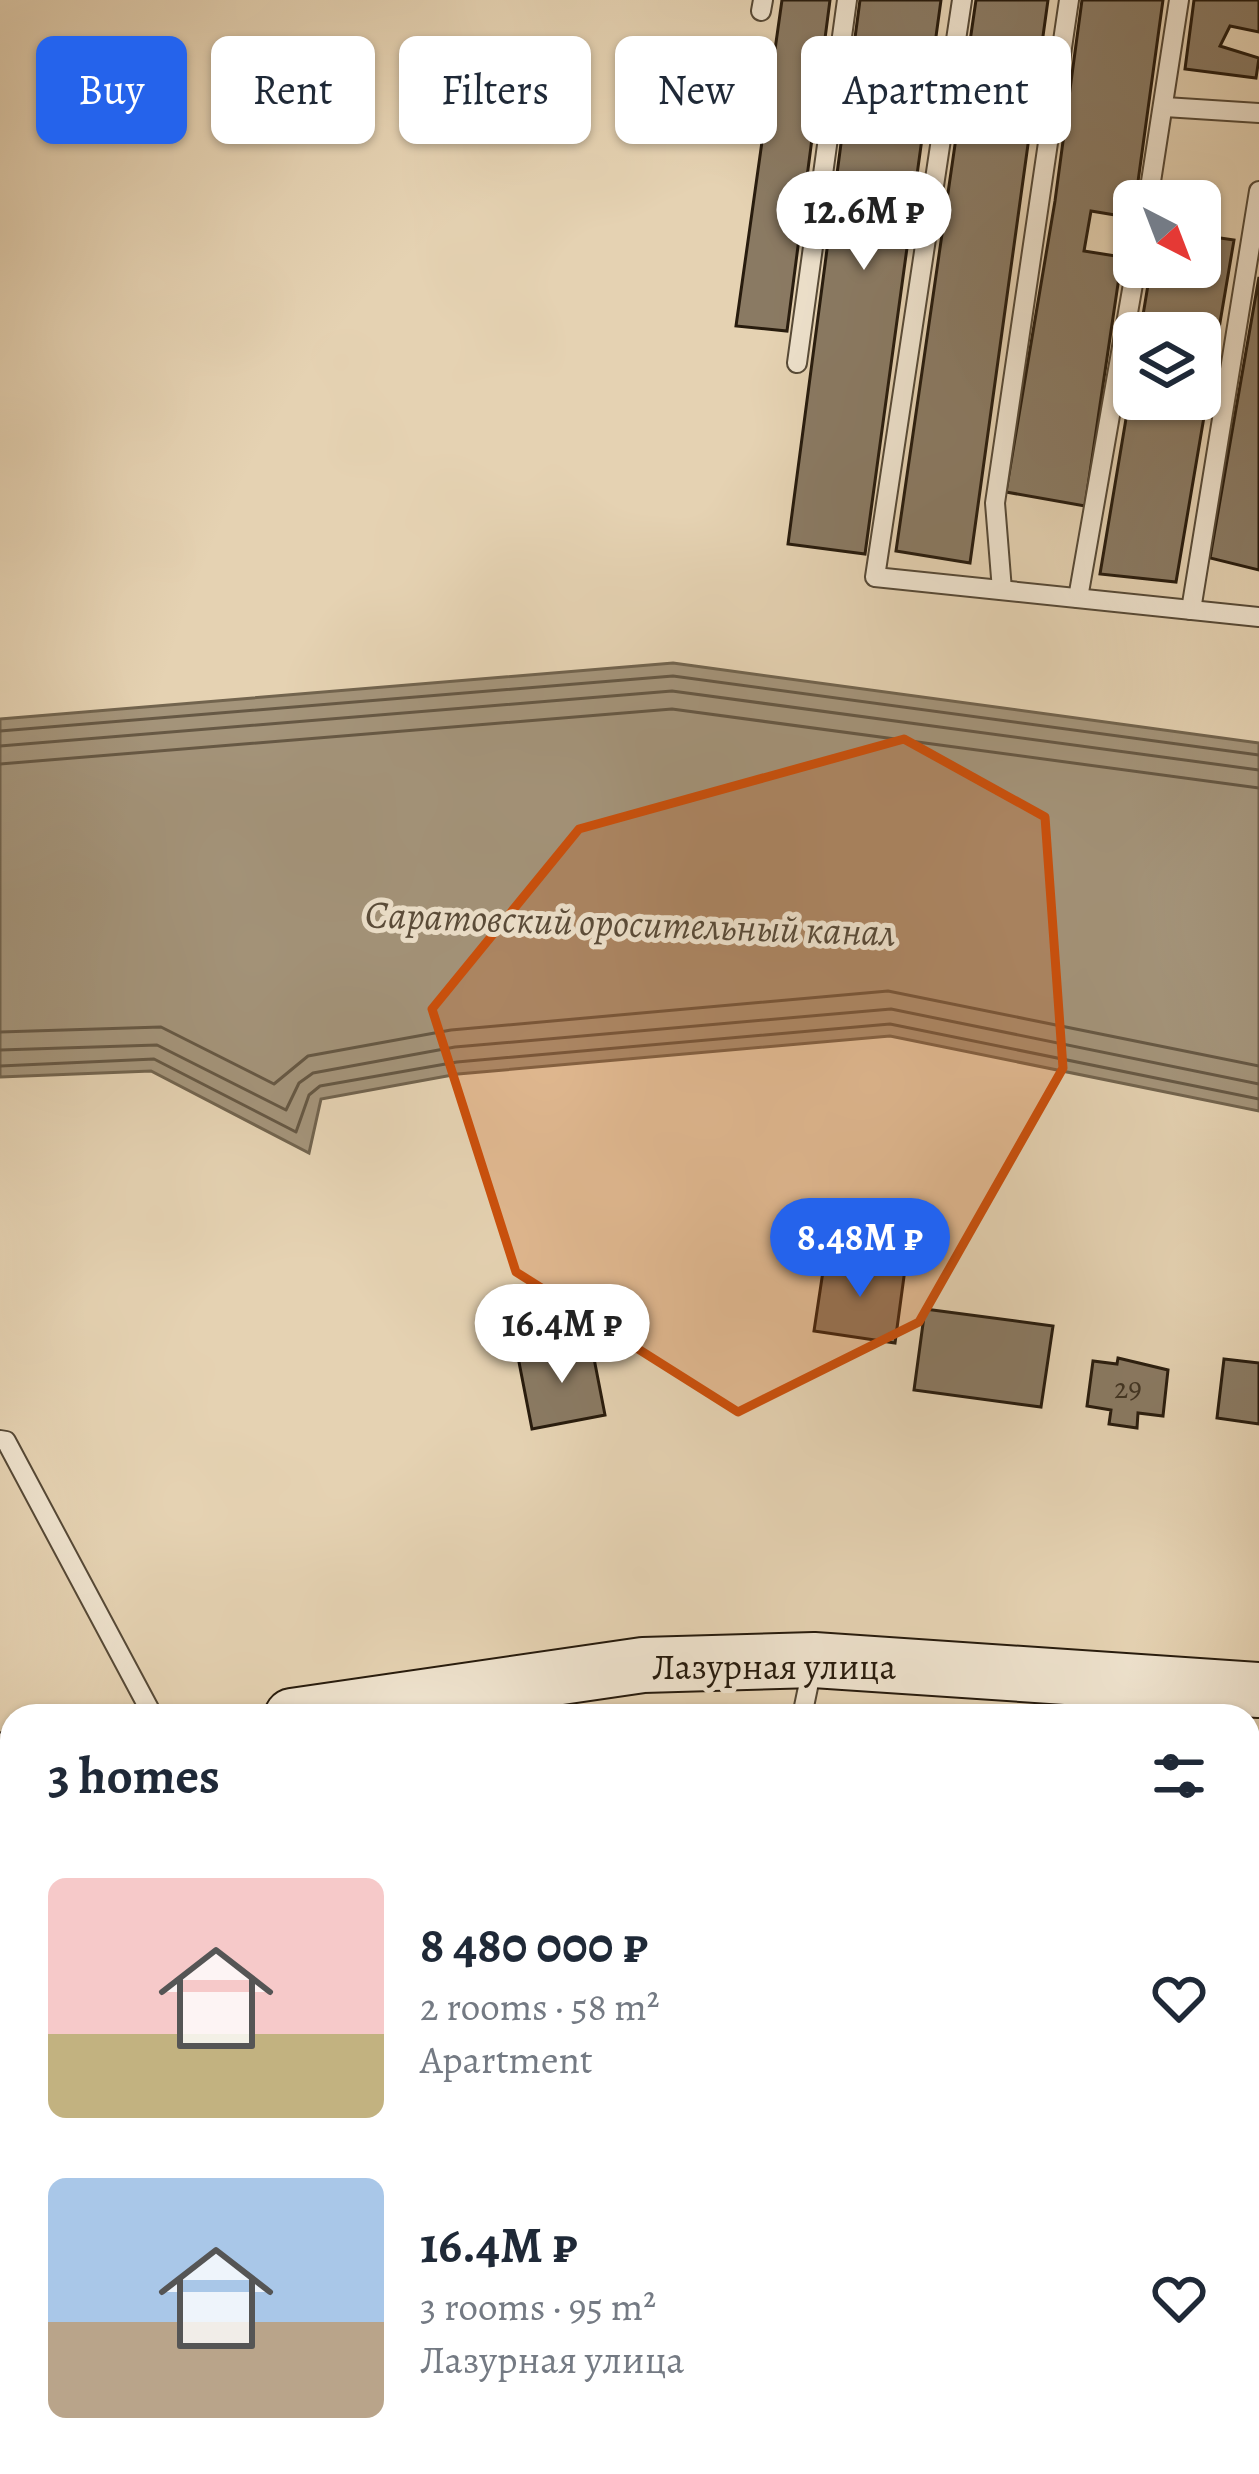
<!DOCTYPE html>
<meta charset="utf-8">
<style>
:root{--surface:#fff;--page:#f2f2f3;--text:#1f2937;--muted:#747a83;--accent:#2563eb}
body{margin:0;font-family:Alegreya,serif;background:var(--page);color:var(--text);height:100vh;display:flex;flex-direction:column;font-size:45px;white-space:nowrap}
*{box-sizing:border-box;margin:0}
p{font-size:39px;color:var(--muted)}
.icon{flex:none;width:66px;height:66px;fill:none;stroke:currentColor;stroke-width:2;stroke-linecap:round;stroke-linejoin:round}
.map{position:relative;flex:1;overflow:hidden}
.drawer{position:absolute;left:0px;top:1704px;width:1260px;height:771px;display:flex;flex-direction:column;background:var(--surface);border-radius:36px 36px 0 0;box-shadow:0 3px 9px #0004}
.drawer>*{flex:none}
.guide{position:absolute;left:36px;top:36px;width:1188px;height:108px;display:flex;gap:24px}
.needle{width:78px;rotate:138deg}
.buttons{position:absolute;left:1113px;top:180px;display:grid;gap:24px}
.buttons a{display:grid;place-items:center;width:108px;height:108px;border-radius:18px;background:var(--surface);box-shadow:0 3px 9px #0004;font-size:60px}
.price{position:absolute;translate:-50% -102px;padding:0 27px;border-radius:42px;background:#fff;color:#222;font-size:39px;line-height:78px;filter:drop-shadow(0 3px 6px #0008)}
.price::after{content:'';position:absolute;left:50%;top:72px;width:36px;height:27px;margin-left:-18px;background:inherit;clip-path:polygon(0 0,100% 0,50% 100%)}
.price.selected{background:var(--accent);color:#fff}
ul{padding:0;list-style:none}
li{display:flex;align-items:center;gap:36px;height:300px;padding:0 48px}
li span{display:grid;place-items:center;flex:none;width:336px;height:240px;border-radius:18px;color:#555}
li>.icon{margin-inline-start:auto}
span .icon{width:144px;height:144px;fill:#fffc;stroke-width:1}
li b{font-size:51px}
h2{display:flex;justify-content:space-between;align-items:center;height:144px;padding:0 48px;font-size:51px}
.tag{padding:0 42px;border-radius:18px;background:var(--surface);box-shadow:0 3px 9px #0004;font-size:42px;line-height:108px}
.tag.selected{background:var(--accent);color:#fff}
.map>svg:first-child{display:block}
.water{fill:#a4947a;stroke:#72644e;stroke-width:3}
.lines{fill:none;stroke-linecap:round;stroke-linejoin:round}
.shore{stroke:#665844;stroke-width:3}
.building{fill:#8a7a63;stroke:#271b0d;stroke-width:3}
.lane-casing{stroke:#564936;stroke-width:22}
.secondary-casing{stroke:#271b0d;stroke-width:58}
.lane{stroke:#eee2cd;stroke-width:18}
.secondary{stroke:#eee2cd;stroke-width:54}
.marked{fill:#cb500c;fill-opacity:0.2;stroke:#cb500c;stroke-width:9;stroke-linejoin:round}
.labels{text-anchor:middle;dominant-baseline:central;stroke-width:10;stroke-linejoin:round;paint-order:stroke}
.number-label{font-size:30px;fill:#403322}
.street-label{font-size:36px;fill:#271b0d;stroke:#eee2cd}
.water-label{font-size:39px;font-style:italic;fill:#594b39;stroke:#eee2cd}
</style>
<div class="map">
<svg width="1259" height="2474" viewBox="0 0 1259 2474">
<rect width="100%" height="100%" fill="#e5d2b2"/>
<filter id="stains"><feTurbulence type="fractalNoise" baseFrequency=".00167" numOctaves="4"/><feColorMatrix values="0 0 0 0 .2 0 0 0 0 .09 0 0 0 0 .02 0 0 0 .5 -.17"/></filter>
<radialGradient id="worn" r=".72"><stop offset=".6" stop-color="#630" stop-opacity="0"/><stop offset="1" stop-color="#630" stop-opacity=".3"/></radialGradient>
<!-- water -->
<path class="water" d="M673,663L1259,743V1111L890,1036L458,1074L321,1099L309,1153L151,1071L0,1077V719Z"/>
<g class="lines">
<!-- shore -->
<g class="shore">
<path d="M0,731L673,676L1259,755"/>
<path d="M0,746L672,691L1259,770"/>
<path d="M0,764L672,709L1259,788"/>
<path d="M0,1032L161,1027L274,1084L308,1056L451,1030L888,991L1259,1066"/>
<path d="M0,1050L157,1045L286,1110L299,1083L313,1073L455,1047L891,1009L1259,1084"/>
<path d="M0,1066L154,1059L296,1132L309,1095L320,1086L457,1062L890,1024L1259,1099"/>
</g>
</g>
<!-- building -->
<g class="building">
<path d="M782,0H830L787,331L736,326Z"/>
<path d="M860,0H941L865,554L788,544Z"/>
<path d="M976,0H1048L970,563L896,551Z"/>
<path d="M1082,0H1163L1133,218L1091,211L1084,251L1122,257L1085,506L1006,492L1055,201Z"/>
<path d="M1194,0H1259V32L1230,26L1220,46L1259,58L1256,78L1185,69Z"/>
<path d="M1200,235L1234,240L1176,582L1100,574L1134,371V399H1200V333H1140L1151,267H1200Z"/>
<path d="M1259,277V570L1210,558Z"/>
<path d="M825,1258L905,1269L895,1343L814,1331Z"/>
<path d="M925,1309L1053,1326L1041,1407L914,1390Z"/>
<path d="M591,1343L605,1415L532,1429L518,1357Z"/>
<path d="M1118,1358L1168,1370L1163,1416L1138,1413L1137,1428L1109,1424L1111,1410L1087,1406L1093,1361L1117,1364Z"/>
<path d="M1224,1359L1259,1363V1424L1217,1418Z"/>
<path d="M1248,2218L1259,2221V2294L1248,2291Z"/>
<path d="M947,2463H1027L1025,2474H944Z"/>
</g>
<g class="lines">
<!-- lane casing -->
<g class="lane-casing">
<g id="lane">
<path d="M962,0L875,577L1259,617"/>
<path d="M761,11L763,0"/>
<path d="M1165,107L1259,113"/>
<path d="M1148,201L1179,0"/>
<path d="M797,363L847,0"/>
<path d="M1002,590L995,503L1069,0"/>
<path d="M1078,598L1136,267"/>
<path d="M1191,610L1259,191"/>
<path d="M0,1440L6,1441L153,1716"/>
<path d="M802,1716L812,1668"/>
<path d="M656,2474L658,2463"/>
</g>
</g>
<!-- secondary casing -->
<g class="secondary-casing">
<g id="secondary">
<path d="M292,1716L643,1665L814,1660L1259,1690"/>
<path d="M0,1761L12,1759"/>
</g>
</g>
<!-- lane -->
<use href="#lane" class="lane"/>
<!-- secondary -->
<use href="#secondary" class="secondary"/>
</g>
<!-- marked area -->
<path class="marked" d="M904,739L1045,817L1063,1068L919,1322L738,1412L516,1272L432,1009L579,829Z"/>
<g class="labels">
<!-- number labels -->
<g class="number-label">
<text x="1128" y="1388">29</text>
</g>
<!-- street labels -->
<g class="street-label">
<text x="774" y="1666">Лазурная улица</text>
</g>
<!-- water labels -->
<g class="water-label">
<text transform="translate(630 923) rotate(2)">Саратовский оросительный канал</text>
</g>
</g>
<rect width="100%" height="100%" filter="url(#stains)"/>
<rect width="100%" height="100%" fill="url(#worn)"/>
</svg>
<div class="buttons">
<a><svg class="needle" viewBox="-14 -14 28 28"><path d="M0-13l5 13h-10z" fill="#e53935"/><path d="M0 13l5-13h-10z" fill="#747a83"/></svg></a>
<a><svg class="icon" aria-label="layers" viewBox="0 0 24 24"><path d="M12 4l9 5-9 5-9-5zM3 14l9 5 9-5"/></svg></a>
</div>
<b class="price" style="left:864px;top:273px">12.6M ₽</b>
<b class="price selected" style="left:860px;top:1300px">8.48M ₽</b>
<b class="price" style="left:562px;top:1386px">16.4M ₽</b>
<div class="guide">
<a class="tag selected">Buy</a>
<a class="tag">Rent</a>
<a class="tag">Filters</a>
<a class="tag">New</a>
<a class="tag">Apartment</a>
</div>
<section class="drawer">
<h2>3 homes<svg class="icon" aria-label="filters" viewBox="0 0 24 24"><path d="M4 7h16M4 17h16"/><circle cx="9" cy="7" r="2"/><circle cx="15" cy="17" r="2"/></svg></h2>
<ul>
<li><span style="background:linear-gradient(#f6c9c9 65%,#c2b280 0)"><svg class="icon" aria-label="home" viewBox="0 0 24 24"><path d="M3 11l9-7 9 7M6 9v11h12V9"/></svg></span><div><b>8 480 000 ₽</b><p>2 rooms · 58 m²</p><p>Apartment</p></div><svg class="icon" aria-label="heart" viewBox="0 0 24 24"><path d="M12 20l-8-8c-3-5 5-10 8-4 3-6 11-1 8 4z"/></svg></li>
<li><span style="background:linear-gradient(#a9c7e8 60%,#b9a48a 0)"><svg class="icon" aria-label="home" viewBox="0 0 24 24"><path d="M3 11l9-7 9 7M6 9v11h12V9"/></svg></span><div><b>16.4M ₽</b><p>3 rooms · 95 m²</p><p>Лазурная улица</p></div><svg class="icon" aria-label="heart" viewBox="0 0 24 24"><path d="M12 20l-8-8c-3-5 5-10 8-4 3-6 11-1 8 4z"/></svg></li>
</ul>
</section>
</div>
